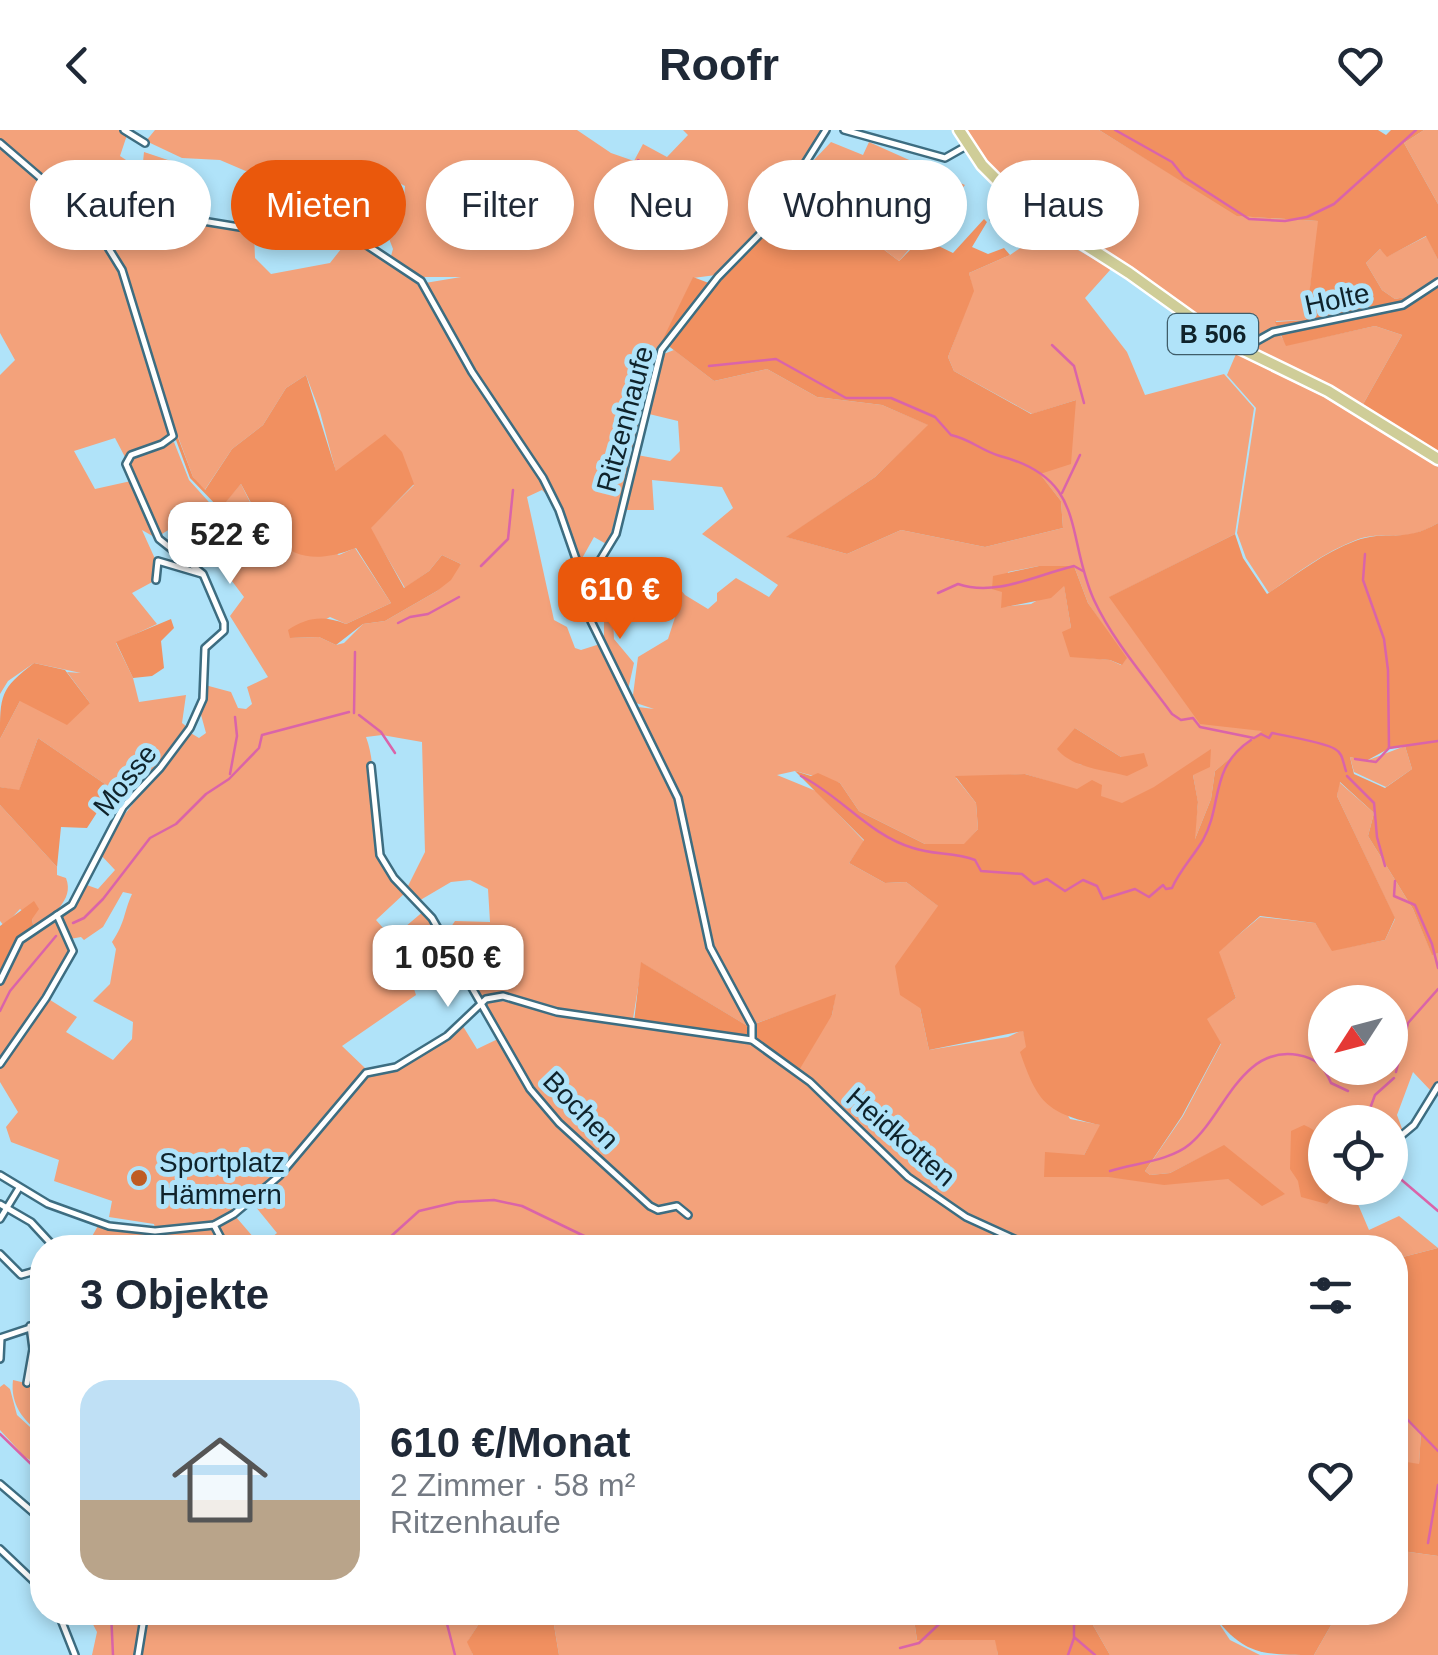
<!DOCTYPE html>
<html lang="de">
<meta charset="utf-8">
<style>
:root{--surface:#fff;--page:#f2f2f3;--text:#1f2937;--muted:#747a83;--line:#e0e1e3;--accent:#ea580c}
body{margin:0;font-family:Helvetica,sans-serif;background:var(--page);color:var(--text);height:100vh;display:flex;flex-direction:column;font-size:38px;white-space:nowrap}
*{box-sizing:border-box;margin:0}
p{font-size:32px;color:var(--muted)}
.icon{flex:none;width:55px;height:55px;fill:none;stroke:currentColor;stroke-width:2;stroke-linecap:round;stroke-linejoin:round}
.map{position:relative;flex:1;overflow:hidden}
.sheet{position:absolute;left:30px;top:1105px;width:1378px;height:390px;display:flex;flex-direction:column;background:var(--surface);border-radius:40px;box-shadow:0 5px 15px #0003}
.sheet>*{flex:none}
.hud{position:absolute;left:30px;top:30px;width:1380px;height:90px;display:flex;gap:20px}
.needle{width:65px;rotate:234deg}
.fabs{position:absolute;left:1308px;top:855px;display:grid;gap:20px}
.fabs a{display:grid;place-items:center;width:100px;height:100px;border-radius:50%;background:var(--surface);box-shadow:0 5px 15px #0003;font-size:50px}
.price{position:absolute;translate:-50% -85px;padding:0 22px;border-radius:20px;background:#fff;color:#222;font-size:32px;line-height:65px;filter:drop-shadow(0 2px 5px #0008)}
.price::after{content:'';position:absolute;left:50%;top:60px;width:30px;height:22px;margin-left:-15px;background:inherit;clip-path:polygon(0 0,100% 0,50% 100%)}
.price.on{background:var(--accent);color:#fff}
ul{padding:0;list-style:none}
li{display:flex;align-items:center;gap:30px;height:250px;padding:0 50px}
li+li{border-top:2px solid var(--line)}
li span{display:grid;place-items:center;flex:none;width:280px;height:200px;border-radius:30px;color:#555}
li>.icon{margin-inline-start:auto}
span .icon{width:120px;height:120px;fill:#fffc;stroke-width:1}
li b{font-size:42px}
h2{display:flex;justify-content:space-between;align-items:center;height:120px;padding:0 50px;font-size:42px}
.tag{padding:0 35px;border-radius:45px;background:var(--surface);box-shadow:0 5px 15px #0003;font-size:35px;line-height:90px}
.tag.on{background:var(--accent);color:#fff}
header{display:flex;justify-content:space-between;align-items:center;height:130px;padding:0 50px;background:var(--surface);font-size:45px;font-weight:700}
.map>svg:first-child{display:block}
.green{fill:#f3a27b;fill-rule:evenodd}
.forest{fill:#f19060;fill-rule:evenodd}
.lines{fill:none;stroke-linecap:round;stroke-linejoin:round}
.stream{stroke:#da64a9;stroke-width:2.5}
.street-casing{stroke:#3d6d81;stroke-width:10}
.primary-casing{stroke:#fff;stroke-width:15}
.street{stroke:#fff;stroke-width:5}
.primary{stroke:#cfcd98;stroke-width:10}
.poi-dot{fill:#bf5c23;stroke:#b0e3f9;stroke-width:4}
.labels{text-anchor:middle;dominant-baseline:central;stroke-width:10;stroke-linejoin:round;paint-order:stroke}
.shield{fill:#b0e3f9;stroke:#3f5d69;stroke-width:2.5}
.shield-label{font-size:25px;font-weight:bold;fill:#0f232b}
.street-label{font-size:28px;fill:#0f232b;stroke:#b0e3f9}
.poi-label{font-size:28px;fill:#0f232b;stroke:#b0e3f9;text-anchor:start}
</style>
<header><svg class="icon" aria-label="back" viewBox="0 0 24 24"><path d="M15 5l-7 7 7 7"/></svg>Roofr<svg class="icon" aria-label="heart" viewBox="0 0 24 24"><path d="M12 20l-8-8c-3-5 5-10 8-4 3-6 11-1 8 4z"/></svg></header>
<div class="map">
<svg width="1438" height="1525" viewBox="0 0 1438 1525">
<rect width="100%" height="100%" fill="#b0e3f9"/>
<!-- green -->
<g class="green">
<path d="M0,0H124L128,2L120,26L132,34L143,32L144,22L180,34L166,83L98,90L76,79L120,142L143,224L172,304L169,309L125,327L115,308L74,321L95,359L131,351L156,408L142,400L156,431V450L132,463L157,494L116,513L133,548L139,572L186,565L182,593L187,597L165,629L121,676L107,667L105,654L38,608L19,661L0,657V609L20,571L90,573L67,542L81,543L34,533L8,551L0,564V245L15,230L0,203Z"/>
<path d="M155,0H577L611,23L634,31L643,14L667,27L688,5L683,0H823L760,101L716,145L693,148L659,220L608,415L594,407L580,432L561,379L542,360L527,367L554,490L567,497L575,518L581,520L600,514L675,668L708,817L751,898L642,833L632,895L751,913L785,932L832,885L835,866L754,894L711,816L680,667L638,577L654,579L636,573L633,565L638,527L668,509L678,478L665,453H675L685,465L708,479L717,471V463L736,448L769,467L778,455L702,404L733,378L722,357L652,350L654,380H623L637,325L670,331L680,321L678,291L649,284L661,225L674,220L714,251L767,239L817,267L882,275L929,295L875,347L787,407L847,424L901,400L985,417L1063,398L1061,371L1039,343L1076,270L1032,284L954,241L948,227L973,161L969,143L1010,125L1045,101L1111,139L1085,168L1127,222L1145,265L1224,244L1254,278L1235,404L1110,467L1263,601L1215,641L1211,669L1193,714L1198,673L1193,645L1122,674L1025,644L956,648L976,673L978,699L965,714H925L859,681L840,653L795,641L777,645L816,661L864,711L849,733L885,753L906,752L941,778L920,878L929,920L1008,907L1023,900L1027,917L1070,989L1101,995L1084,1025L1107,1047L1228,1049L1284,1065L1224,1016L1170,1043L1150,1045L1145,1041L1183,986L1221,914L1206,889L1236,868L1218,822L1260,787L1315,793L1333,820L1385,810L1395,789L1337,666L1339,652L1374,683L1368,706L1413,779L1432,824L1438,823V954L1431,961L1413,942L1397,985L1404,1004L1390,1014V992H1325V1058H1351L1369,1100L1399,1086L1438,1118L1395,1129V1118H346L339,1107H301L285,1118L86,1117L99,1094L144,1103L212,1098L218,1105V1097L236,1087L261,1116L277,1103L251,1071L281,1047L365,947L396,937L447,906L461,893L477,919L500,908L484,874C507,867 526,875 548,881L503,866L482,873L442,810L405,831L416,865L342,916L365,938C330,983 271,1068 218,1090C200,1098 175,1096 155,1098L154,1094L109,1087L112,1071L54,1051L59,1030L11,1012L6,997L18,982L0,952V851L20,810L46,793L58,792L71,822L47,868L77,887L66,902L113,930L132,909L133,892L93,871L110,854L116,819L112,812C126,791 123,784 132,764L123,762L103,797L84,810L81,807L70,809L61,786L73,776L84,754L98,759L115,740L99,723C126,676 159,646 189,602L199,608L206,603L200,581L205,555L231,562L238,578L246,579L252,574L247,557L268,547L230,486L244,467L204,414L213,397L182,374L170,381L176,395L159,406L128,330L174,312L189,350L217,381L241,354L254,380L339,425L355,418L391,473L346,494L330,487L290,508L319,507L336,515L344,513L363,494L385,491L437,461L461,434L442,425L429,441L405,458L370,398L414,355L336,342L320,282L306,245L286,258L263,295L232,319L204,361L193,347L147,223L124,140L97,98L100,94L165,87L254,103L255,128L271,144L330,133L345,114C394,118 424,159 448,196L425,153L461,147H421L391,126L393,119L388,106L403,80L405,56L387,47L359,107L248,42L220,30L182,28L146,11ZM1039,436H1074L1088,473L1126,529L1121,535L1110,530L1070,526L1071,498L1064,455L1031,474L1002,477L1008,442ZM1075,598L1121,627L1098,638L1079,634ZM382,605L422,612L425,722L405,762C397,749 383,735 379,721C369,684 379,642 366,607ZM470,750L488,759L490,792L455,791L443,809L425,780L392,808L376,790L405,763L417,772L451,752ZM1325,872H1390V938H1325Z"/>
<path d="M966,0H1099L1239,86L1319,91L1306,190L1276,191L1278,200L1240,215L1015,60L998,45Z"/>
<path d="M1424,0H1438V74L1404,13Z"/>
<path d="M831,12L863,25L869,12L965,55L899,131L794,51Z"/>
<path d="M1427,106L1438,130V146L1415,165L1395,169L1382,160L1366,133L1380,119L1388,126Z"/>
<path d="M1375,196L1402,205L1361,278L1245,218L1278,202L1287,215Z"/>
<path d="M1236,224L1324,267L1438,337V393C1403,415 1387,399 1356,410C1324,422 1296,444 1269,463L1246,428L1237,403L1256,278L1227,245Z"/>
<path d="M604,488H613L614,509L634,533L628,560L604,514Z"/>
<path d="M1405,616L1412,639L1386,657L1354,642L1350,627L1366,631Z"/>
<path d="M0,675L57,737V745L66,748C75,771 50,786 34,800L32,789L20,779L4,796L0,791Z"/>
<path d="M13,1250L42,1257V1304C23,1291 10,1274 13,1250Z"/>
<path d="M4,1254L10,1259L17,1285L42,1308V1337L25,1327L0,1300V1257Z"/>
<path d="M1395,1279L1421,1302L1419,1335L1395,1330Z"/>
<path d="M1395,1420L1438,1426V1525H1314L1338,1483L1395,1482Z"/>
<path d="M164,1482L188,1488L208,1482L536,1483L480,1492L468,1511L473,1525H92L97,1502L87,1483Z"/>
<path d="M552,1483H913L917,1510H996L998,1525H559Z"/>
<path d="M1086,1483H1212L1230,1510L1260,1525H1110Z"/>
</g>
<!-- forest -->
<g class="forest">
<path d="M1099,0H1378L1386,5L1391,0H1424L1404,13L1438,74V130L1426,106L1387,127L1380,119L1366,133L1382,160L1395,169L1415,165L1438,146V326L1361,278L1402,205L1375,196L1286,216L1275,192L1306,190L1318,91L1237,86Z"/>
<path d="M794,52L899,131L922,108L953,123L984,89L987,92L972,117L988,124L1004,118L1010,125L969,143L974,161L948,227L954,241L1031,284L1076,270L1071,334L1040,344L1061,371L1063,398L985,417L901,400L847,424L786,407L875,347L928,295L882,275L817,267L767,239L714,251L662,211L693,147L714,155L763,104Z"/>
<path d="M306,245L336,341L385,304L402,322L414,354L371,398L404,458L429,441L442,425L461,434L451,450L437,461L385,491L363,494L336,515L319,507L290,508L288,500C307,487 324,485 346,494L391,473L356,418C289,444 270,409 241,354L220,379L190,348L176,310L177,305L193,347L205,360L232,319L263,295L286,258Z"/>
<path d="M1438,393V823L1432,825L1413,779L1368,706L1374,683L1340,652L1337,666L1395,788L1385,810L1332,821L1315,793L1260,786L1219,822L1236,868L1207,889L1221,913L1182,986L1145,1041L1150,1045L1170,1043L1224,1015L1285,1064L1262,1076L1228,1049L1164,1055L1108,1047H1044L1045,1022L1084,1025L1100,995C1047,983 1038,974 1020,922L1026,917L1023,901L929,920L920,878L900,865L895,836L938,776L906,752L885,753L849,733L864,710L795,641L811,646L818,643L840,653L859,681L925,714H964L978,699L976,673L955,646L1025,644L1077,659L1092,650L1102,655L1101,666L1122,673L1154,657L1211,619L1210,637L1193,645L1198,672L1195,709L1211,669L1215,641L1262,601L1200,594L1109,467L1235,404L1243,428L1267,464C1296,445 1323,423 1355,411C1386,399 1403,414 1438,393ZM1405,616L1412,639L1385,658L1354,644L1350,627L1366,631L1388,619Z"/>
<path d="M1039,436H1074L1088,473L1127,528L1122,535L1110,530L1070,527L1062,502L1071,498L1064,456L1051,468L1001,478L1002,462L992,459L993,446Z"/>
<path d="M171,489L174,498L161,511L164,538L152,546L133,548L116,512Z"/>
<path d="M34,533L65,540L90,573L67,595L20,571L0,609C0,565 0,559 34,533Z"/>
<path d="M1075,598L1121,627L1144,623L1148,636L1127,646C1105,640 1072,638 1057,619Z"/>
<path d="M38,608L105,654L107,667L87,698L61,697L57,737L0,675V657L19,660Z"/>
<path d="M34,771L39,779L32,789L34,800L20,810L0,851V796Z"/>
<path d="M641,832L751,898L748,907L634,892Z"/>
<path d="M836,864L832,885L798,942L757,909L752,895Z"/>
<path d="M1304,995C1332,1006 1325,1032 1325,1058H1340L1327,1074L1301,1067L1298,1051L1290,1039L1291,1001Z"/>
<path d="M1438,1118V1426L1395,1420V1330L1419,1334L1421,1302L1395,1279V1129Z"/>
<path d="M536,1483H552L559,1525H473L467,1512L480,1492Z"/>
<path d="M913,1483H1086L1110,1525H998L995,1510H917Z"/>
<path d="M1212,1483H1338L1314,1525C1261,1525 1243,1525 1212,1483Z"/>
</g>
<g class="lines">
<!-- stream -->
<g class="stream">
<path d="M1115,0L1172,32L1184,47L1249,89L1285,91L1307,87L1334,74L1416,0"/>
<path d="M638,30L649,39L667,41L692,63"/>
<path d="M1052,215L1074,236L1084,273"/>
<path d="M709,236L776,229L846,268H891L935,287L951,305C970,309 982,321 1000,326C1088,349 1065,406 1094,470C1113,511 1145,547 1172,584L1181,590L1193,588L1200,597L1254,608L1261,604L1269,608L1272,603C1282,605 1326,613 1335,619C1343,623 1343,633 1346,641"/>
<path d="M1062,363L1080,325"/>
<path d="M1365,424L1363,450L1384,509L1388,540L1389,618"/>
<path d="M481,436L508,409L513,360"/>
<path d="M938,463L958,454C996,467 1036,445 1074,436L1083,441"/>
<path d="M398,493L410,487L428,484L459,467"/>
<path d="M354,583L355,522"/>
<path d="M359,585L381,602L395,623"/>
<path d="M1355,629L1376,632L1389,618L1438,611"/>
<path d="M230,644L237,606L235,587"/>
<path d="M801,646C841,666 869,705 913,718C933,725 955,722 975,730L981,741L1022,744L1034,754L1047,749L1065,761L1083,750L1097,756L1103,769L1135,759L1149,767L1163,755L1166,759L1172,758C1180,740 1193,727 1203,710C1223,674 1209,638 1251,610"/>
<path d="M1347,646L1374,673L1377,707L1385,736"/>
<path d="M1395,751L1394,766L1415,775L1432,814L1438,838"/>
<path d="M73,793L84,788L103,769L150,708L176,694L206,664L229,649L259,618L262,605L349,582"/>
<path d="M0,881L10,861L56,806"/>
<path d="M1396,942L1408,893L1438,859"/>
<path d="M1365,992L1375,965L1394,948"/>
<path d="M1390,1040L1438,1081"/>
<path d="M1110,1041C1135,1033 1170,1031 1190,1014C1224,986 1241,915 1298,925C1316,928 1324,936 1331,953L1348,961"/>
<path d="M378,1118L419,1081L457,1072L494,1070L522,1076L609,1118"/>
<path d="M1395,1277L1438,1321"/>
<path d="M0,1304L31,1334L42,1338"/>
<path d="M1428,1413L1438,1355"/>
<path d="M111,1482L113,1525"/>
<path d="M440,1482L446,1490L455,1525"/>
<path d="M445,1482C476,1493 531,1486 564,1482"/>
<path d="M589,1482L606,1483"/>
<path d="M1074,1482V1507L1095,1525"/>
<path d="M597,1485L617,1493"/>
<path d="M900,1518L919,1513L952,1482"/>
<path d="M1068,1525L1074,1508"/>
</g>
<!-- street casing -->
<g class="street-casing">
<g id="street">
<path d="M124,0L145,13"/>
<path d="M844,0L945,28L968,15"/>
<path d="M0,13L93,93L122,140L173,306L162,314L131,325L126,334L159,409L203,444L224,493V501L205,518L203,569L190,598L160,638L123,677L72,775L20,810L0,851"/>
<path d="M994,88L1009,66"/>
<path d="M93,93L166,85L319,110L350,104L421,151L472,242L543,348L559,380L585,455L591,491L678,668L710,817L752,895V910"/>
<path d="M1244,218L1273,202L1403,175L1438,152"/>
<path d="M156,450L158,431L202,444"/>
<path d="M585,455L616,404L661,220L718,147L762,102L826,0"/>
<path d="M371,636L380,725L394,748L432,788L530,959L559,993L650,1076L658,1080L677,1076L688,1085"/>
<path d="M0,934L46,868L73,821L57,785"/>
<path d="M1390,1015L1414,995L1438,956"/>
<path d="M0,1045L48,1074L109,1096L155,1101L214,1095L234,1084L279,1046L366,943L396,937L447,906L486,869L503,866L557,882L752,910L810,952L908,1047L966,1087L1034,1118"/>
<path d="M0,1074L31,1092L55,1118"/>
<path d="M0,1089L19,1058"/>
<path d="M214,1095L226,1118"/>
<path d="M0,1124L21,1145L42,1139"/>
<path d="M0,1208L42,1194"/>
<path d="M0,1229L1,1208"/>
<path d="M27,1253L33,1219L30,1196"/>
<path d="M0,1354L42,1390"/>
<path d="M0,1419L42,1459"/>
<path d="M58,1482L75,1525"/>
<path d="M138,1525L145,1482"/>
</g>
</g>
<!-- primary casing -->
<g class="primary-casing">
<path id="primary" d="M959,0L982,35L1021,74L1129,143L1221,209L1328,261L1438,329"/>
</g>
<!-- street -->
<use href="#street" class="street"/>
<!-- primary -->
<use href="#primary" class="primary"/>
</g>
<!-- markers -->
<circle class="poi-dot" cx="139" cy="1048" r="10"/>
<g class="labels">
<!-- shield labels -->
<rect class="shield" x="1168" y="184" width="90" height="40" rx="8"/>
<g class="shield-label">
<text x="1213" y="204">B 506</text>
</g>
<!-- street labels -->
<g class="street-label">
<text transform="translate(1337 169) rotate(-12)">Holte</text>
<text transform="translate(625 289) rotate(-75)">Ritzenhaufe</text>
<text transform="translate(125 650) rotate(-51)">Mosse</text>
<text transform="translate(581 980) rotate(46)">Bochen</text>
<text transform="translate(901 1007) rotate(41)">Heidkotten</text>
</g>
<!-- poi labels -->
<g class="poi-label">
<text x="159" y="1032">Sportplatz<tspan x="159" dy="32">Hämmern</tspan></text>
</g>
</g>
</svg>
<div class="fabs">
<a><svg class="needle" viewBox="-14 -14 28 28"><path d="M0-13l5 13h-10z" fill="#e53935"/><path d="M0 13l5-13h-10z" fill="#747a83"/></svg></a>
<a><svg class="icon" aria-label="locate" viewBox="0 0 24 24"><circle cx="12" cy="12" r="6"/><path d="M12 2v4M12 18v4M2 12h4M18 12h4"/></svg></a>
</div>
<b class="price" style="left:230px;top:457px">522 €</b>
<b class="price on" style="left:620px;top:512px">610 €</b>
<b class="price" style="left:448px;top:880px">1 050 €</b>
<div class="hud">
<a class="tag">Kaufen</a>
<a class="tag on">Mieten</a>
<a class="tag">Filter</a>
<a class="tag">Neu</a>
<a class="tag">Wohnung</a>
<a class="tag">Haus</a>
</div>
<section class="sheet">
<h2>3 Objekte<svg class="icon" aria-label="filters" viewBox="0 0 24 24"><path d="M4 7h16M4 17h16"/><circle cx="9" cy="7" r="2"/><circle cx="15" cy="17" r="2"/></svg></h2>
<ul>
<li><span style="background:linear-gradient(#bfe0f5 60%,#b9a48a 0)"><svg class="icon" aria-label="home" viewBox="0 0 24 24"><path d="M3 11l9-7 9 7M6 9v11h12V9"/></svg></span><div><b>610 €/Monat</b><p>2 Zimmer · 58 m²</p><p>Ritzenhaufe</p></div><svg class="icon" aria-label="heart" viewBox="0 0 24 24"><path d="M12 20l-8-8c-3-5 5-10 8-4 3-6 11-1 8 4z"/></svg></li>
</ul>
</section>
</div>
